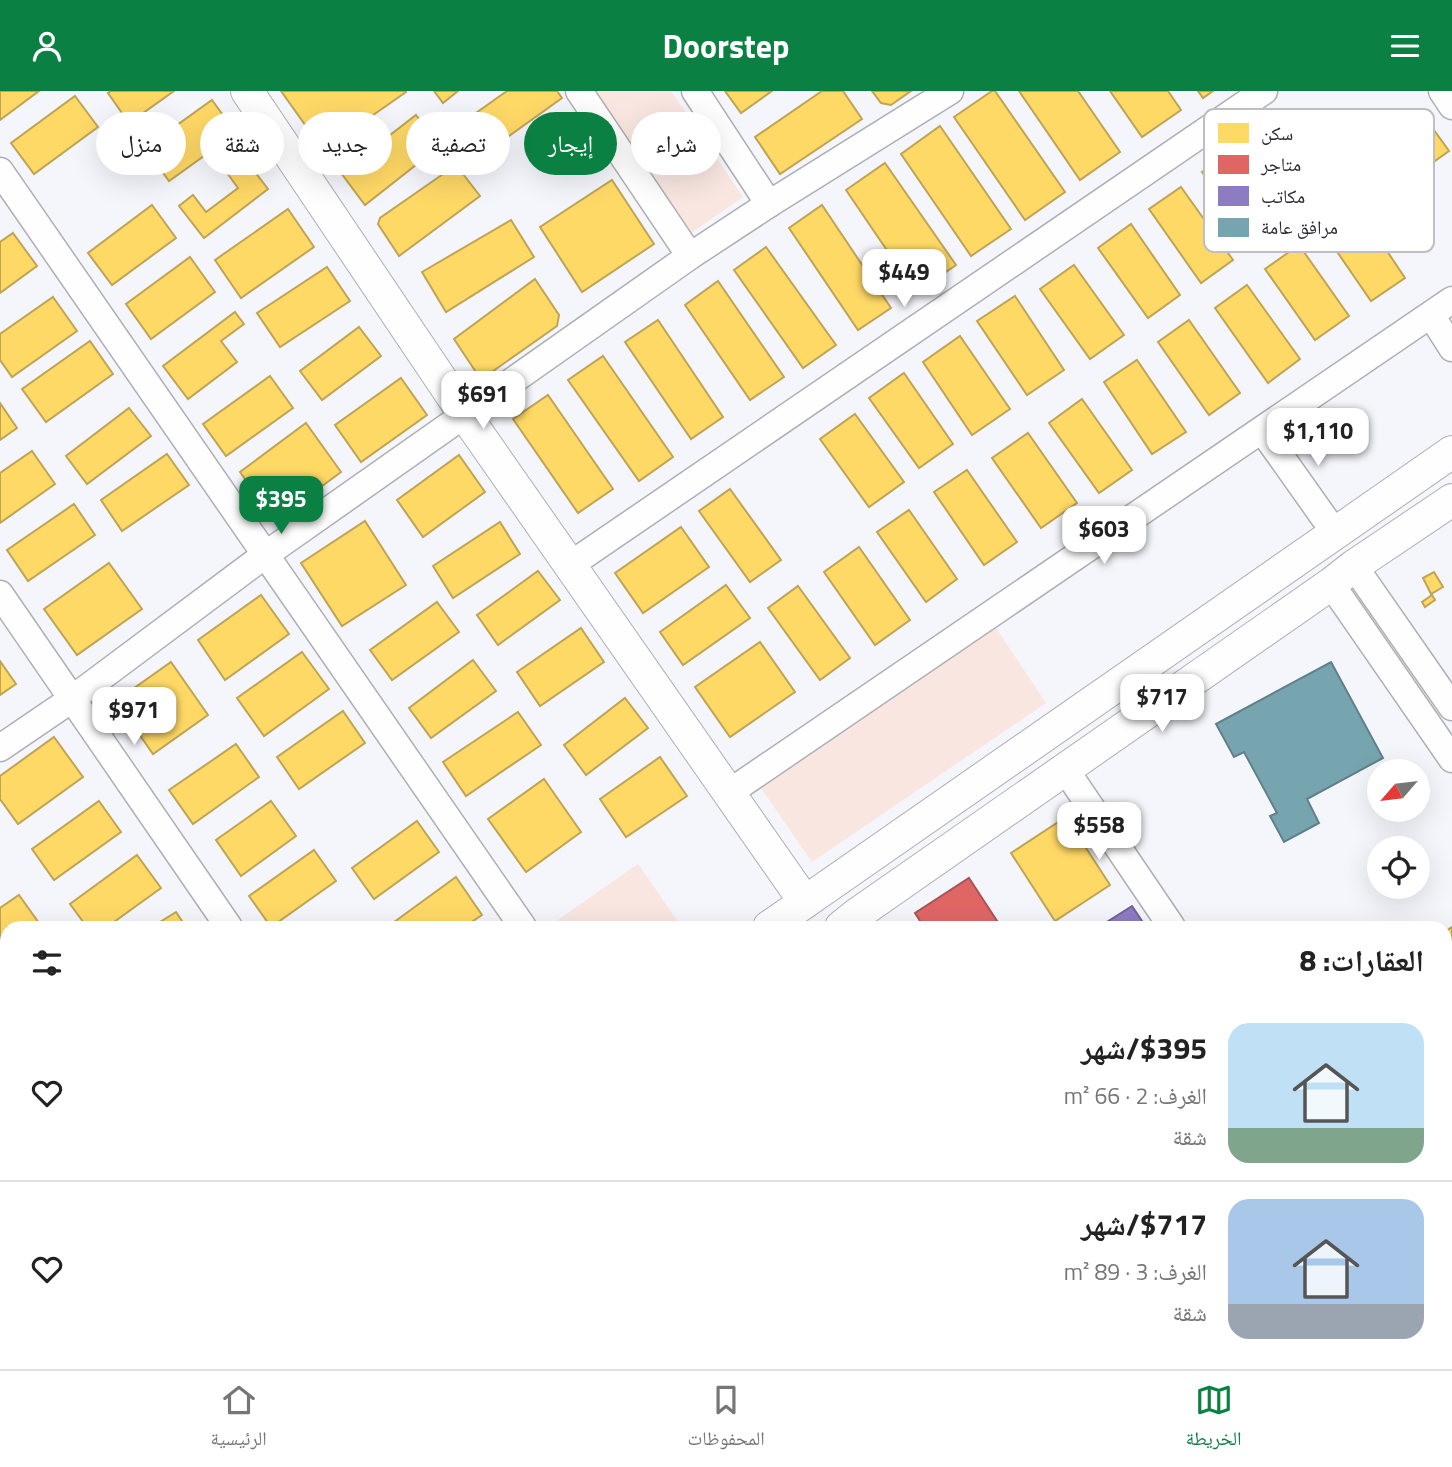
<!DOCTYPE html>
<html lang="ar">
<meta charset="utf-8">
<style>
:root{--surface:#fff;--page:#f2f2f2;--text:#222;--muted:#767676;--line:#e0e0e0;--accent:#0b8043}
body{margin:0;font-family:"Titillium Web","Noto Naskh Arabic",sans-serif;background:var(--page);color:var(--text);direction:rtl;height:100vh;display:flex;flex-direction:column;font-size:26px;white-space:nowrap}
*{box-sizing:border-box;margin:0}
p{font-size:23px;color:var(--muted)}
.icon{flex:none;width:38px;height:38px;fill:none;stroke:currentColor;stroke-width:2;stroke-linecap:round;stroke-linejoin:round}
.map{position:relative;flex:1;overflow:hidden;direction:ltr}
.panel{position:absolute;left:0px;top:830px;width:1452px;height:450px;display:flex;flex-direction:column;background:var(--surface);border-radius:21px 21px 0 0;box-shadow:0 7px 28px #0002;direction:rtl}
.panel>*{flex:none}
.top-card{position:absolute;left:21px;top:21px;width:700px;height:63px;direction:rtl;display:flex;gap:14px}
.needle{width:46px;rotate:242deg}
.fabs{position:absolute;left:1367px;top:668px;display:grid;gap:14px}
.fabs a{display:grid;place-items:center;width:63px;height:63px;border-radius:50%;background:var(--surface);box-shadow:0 7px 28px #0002;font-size:35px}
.price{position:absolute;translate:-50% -60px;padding:0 16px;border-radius:14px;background:#fff;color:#222;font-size:23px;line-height:46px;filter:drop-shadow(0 2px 4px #0008)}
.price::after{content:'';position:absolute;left:50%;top:42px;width:21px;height:16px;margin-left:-10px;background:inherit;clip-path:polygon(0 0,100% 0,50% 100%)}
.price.current{background:var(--accent);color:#fff}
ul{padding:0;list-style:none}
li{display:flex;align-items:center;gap:21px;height:175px;padding:0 28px}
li+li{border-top:2px solid var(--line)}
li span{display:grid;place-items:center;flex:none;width:196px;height:140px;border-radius:21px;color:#555}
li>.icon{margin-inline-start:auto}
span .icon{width:84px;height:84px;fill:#fffc;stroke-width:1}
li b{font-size:30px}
h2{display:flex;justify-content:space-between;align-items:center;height:84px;padding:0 28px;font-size:30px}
.pill{padding:0 24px;border-radius:32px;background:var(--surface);box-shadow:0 7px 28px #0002;font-size:24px;line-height:63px}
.pill.current{background:var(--accent);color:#fff}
header{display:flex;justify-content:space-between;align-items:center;height:91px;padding:0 28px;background:var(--accent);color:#fff;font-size:32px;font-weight:700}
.menu{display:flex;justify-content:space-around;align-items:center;height:98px;border-top:2px solid var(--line);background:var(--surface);font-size:19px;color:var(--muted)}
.menu a{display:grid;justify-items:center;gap:4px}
.menu .current{color:var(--accent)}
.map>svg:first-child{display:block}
.green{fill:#f9e6e1}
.homes{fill:#ffd966;stroke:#bfa456;stroke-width:2}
.shops{fill:#e06666;stroke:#a95456;stroke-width:2}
.offices{fill:#8e7cc3;stroke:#706397;stroke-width:2}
.public{fill:#76a5af;stroke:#5f8089;stroke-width:2}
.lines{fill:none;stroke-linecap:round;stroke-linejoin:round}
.minor-casing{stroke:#aeafb4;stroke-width:29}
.tertiary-casing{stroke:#aeafb4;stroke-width:34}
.minor{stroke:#fefefe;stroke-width:26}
.tertiary{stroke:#fefefe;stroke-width:32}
.key{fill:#fff;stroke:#bfbfc1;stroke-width:2}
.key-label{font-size:19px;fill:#292a2f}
</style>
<header><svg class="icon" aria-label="menu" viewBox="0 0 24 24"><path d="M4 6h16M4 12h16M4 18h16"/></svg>Doorstep<svg class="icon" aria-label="person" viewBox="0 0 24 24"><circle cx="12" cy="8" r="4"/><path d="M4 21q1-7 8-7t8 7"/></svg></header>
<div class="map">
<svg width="1452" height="1278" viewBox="0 0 1452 1278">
<rect width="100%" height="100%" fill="#f5f6fb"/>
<!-- green -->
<g class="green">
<path d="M594,0H671L743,106L691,142Z"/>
<path d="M996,537L1046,612L812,771L761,697Z"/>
<path d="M638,773L682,836H550L549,835Z"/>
<path d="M1452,1179V1234L1446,1225V1183Z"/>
<path d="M7,1229V1272H111L103,1278H0V1234Z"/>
<path d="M749,1272H799L803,1278H740Z"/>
</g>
<!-- homes -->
<g class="homes">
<path d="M0,0H39L0,29Z"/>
<path d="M111,0H174L129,32L108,2Z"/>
<path d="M281,0H406V1L323,59Z"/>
<path d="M434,0H458L443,12Z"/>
<path d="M507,0H557L562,7L481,65L459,34Z"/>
<path d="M725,0H772L741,22Z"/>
<path d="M822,0H843L862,28L780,83L755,46Z"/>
<path d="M872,0H911L891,14L881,12Z"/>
<path d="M992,0H995L1065,101L1025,129L954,26Z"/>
<path d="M1019,0H1078L1120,61L1080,89Z"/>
<path d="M1110,0H1168L1181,19L1142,46Z"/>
<path d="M1198,0H1213L1203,7Z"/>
<path d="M75,5L98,36L34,83L11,52Z"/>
<path d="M212,9L236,42L169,90L145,57Z"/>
<path d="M416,24L440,55L365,114L341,82Z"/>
<path d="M1424,25L1449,60L1380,109L1355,73Z"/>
<path d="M940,35L1011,138L971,165L901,63Z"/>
<path d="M1237,56L1287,128L1252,153L1202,81Z"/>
<path d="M245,68L268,98L204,147L179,115L193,104L206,121L238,97L227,82Z"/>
<path d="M885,72L956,174L916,202L846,99Z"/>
<path d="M456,74L480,105L399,165L378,133L380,127Z"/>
<path d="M612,89L654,153L582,201L540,136Z"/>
<path d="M1181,96L1233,169L1201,192L1149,118Z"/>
<path d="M152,114L176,147L112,194L88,162Z"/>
<path d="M822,114L891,217L858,239L789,137Z"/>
<path d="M1357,115L1405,187L1371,210L1322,139Z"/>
<path d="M288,118L314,156L241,207L215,169Z"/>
<path d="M511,129L534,166L446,221L422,181Z"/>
<path d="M1131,133L1180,204L1148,227L1098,157Z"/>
<path d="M13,142L37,175L0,202V151Z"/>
<path d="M1299,154L1349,225L1315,249L1265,178Z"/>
<path d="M766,156L836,254L803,277L734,179Z"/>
<path d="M190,166L215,201L151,248L126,213Z"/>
<path d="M1074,174L1124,244L1090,268L1040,198Z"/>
<path d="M327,176L350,210L280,256L257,222Z"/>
<path d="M535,188L559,224L557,235L486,285L478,284L454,248Z"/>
<path d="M718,190L784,286L750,309L685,214Z"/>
<path d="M1247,194L1300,268L1268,292L1215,217Z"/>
<path d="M1015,205L1064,279L1027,304L977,230Z"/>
<path d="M53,206L77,240L12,286L0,269V243Z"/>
<path d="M235,221L244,233L221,250L237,271L188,308L163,275Z"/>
<path d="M658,229L723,326L691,348L625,251Z"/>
<path d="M1189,229L1240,302L1209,324L1158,251Z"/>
<path d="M359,236L381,265L322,309L300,280Z"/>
<path d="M960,245L1010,318L972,344L923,271Z"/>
<path d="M90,250L113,283L46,331L22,298Z"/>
<path d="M603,265L673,366L639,390L568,289Z"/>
<path d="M1137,269L1186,341L1152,363L1104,291Z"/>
<path d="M904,282L953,353L919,377L869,307Z"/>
<path d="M270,285L293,317L226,365L203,333Z"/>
<path d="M401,287L427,324L361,371L335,334Z"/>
<path d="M548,304L613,398L578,422L513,328Z"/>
<path d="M1082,308L1132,379L1099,402L1049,332Z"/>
<path d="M0,312L17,337L0,349Z"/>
<path d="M129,317L151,345L87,393L66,365Z"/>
<path d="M855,323L904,391L869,416L820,348Z"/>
<path d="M306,332L341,381L275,430L240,381Z"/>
<path d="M1028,342L1077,412L1041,437L992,367Z"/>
<path d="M32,360L55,393L0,432V382Z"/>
<path d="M167,363L189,394L122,440L101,409Z"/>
<path d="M459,364L485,401L423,446L397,409Z"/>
<path d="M967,379L1017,451L984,474L934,401Z"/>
<path d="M730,398L781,469L750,491L699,420Z"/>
<path d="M74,413L95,444L28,490L7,459Z"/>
<path d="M909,419L957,488L926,511L877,441Z"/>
<path d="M365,430L406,494L342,535L301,472Z"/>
<path d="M500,431L520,463L453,507L433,475Z"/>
<path d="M681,436L709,476L643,522L615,482Z"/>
<path d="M859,456L910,529L875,554L824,481Z"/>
<path d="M109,472L142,518L77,564L44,518Z"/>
<path d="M538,480L560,509L498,554L477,524Z"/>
<path d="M1434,481L1443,496L1431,503L1423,487Z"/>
<path d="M726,494L750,527L683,574L660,541Z"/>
<path d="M798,495L850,567L820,589L768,517Z"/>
<path d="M261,504L289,543L225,589L198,549Z"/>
<path d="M1432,504L1435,509L1425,516L1422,511Z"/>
<path d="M437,511L459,541L392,589L370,559Z"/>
<path d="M581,537L604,571L540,615L517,581Z"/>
<path d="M760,551L795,601L730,646L695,596Z"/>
<path d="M302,561L329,598L264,645L237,607Z"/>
<path d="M473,569L496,600L431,647L409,617Z"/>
<path d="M0,570L16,593L0,604Z"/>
<path d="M171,571L208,624L153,663L116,610Z"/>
<path d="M625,607L648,637L586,684L564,654Z"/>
<path d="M343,620L365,652L299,698L277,666Z"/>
<path d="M518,621L541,654L466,705L443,671Z"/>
<path d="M54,646L83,686L18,733L0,708V685Z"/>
<path d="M236,653L259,686L193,733L169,699Z"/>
<path d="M660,666L687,705L626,746L600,708Z"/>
<path d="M544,688L581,741L526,781L488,728Z"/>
<path d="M99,710L121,741L54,789L32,758Z"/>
<path d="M271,710L296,745L241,785L216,749Z"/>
<path d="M1066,726L1110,794L1055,830L1011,762Z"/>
<path d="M417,730L439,761L374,808L352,777Z"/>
<path d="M314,759L336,790L271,836L249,805Z"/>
<path d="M137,764L161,797L107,836H87L70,813Z"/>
<path d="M456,786L482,824L464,836H391L390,834Z"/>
<path d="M19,804L41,835L39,836H7V859L0,864V817Z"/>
<path d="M176,821L186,836H152Z"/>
<path d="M1452,836V866L1446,857V840Z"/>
<path d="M7,887V915L0,905V892Z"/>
<path d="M1446,915L1452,924V945L1446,949Z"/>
<path d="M1452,988V1050L1446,1041V993Z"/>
<path d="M7,1010V1060L0,1065V1015Z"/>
<path d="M7,1089V1143L0,1134V1094Z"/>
<path d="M306,1272H362L365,1278H310Z"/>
<path d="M913,1272H965L968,1278H904Z"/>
<path d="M1005,1272H1093L1084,1278H1009Z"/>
<path d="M1346,1272H1434L1438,1278H1342L1341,1276Z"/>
</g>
<!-- shops -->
<path class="shops" d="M969,787L1001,836H924L915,822Z"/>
<!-- offices -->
<path class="offices" d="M1132,815L1146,836H1099Z"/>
<!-- public -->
<path class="public" d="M1331,571L1383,667L1307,708L1319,732L1284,751L1270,725L1277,722L1244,661L1234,666L1216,633Z"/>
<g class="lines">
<!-- minor casing -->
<g class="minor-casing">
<g id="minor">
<path d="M579,0L690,165"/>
<path d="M695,0L769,113"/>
<path d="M1442,0L1452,15"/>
<path d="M0,80L523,836"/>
<path d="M1431,224L1452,257"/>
<path d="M1262,339L1335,442"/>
<path d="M570,474L1264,0"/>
<path d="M1354,475L1452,616"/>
<path d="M1331,493L1452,668"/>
<path d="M0,503L229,836"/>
<path d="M0,657L72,608L265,464L690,165L769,113L950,0"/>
<path d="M1065,678L1172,836"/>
<path d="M730,701L1452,209"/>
<path d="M0,944L7,954"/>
<path d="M1446,1156L1452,1152"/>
<path d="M1446,1246L1452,1256"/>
<path d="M394,1272L398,1278"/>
<path d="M817,1272L821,1278"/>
<path d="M1126,1272L1130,1278"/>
<path d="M1165,1272L1169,1278"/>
<path d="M661,1278L669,1272"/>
<path d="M1272,1278L1280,1272"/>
</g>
</g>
<!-- tertiary casing -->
<g class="tertiary-casing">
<g id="tertiary">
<path d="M247,0L465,324L805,811"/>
<path d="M769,836L1452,361"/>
<path d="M841,836L856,824L1331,493L1354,475L1452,409"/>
<path d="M132,1278L140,1272"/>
<path d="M198,1278L206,1272"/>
</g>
</g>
<!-- minor -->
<use href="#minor" class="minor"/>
<!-- tertiary -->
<use href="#tertiary" class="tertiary"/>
</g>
<!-- legend -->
<rect x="1204" y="18" width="230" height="143" rx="10" class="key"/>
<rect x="1218" y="32" width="31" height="20" fill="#ffd966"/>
<rect x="1218" y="64" width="31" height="19" fill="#e06666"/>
<rect x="1218" y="95" width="31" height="20" fill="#8e7cc3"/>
<rect x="1218" y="127" width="31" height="19" fill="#76a5af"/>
<g class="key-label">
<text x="1261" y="49">سكن</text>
<text x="1261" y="80">متاجر</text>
<text x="1261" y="112">مكاتب</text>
<text x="1261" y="143">مرافق عامة</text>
</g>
</svg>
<div class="fabs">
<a><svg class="needle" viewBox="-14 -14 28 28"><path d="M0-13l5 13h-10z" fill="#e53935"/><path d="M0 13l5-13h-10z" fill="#767676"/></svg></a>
<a><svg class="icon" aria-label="locate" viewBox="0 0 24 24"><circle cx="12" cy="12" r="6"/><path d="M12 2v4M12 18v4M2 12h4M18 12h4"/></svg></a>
</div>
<b class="price" style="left:904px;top:218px">$449</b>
<b class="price" style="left:483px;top:340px">$691</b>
<b class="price" style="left:1318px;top:377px">$1,110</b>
<b class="price current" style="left:281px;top:445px">$395</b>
<b class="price" style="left:1104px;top:475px">$603</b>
<b class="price" style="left:1162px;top:643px">$717</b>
<b class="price" style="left:134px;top:656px">$971</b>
<b class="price" style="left:1099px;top:771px">$558</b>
<div class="top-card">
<a class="pill">شراء</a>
<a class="pill current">إيجار</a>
<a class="pill">تصفية</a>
<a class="pill">جديد</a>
<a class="pill">شقة</a>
<a class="pill">منزل</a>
</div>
<section class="panel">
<h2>العقارات: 8<svg class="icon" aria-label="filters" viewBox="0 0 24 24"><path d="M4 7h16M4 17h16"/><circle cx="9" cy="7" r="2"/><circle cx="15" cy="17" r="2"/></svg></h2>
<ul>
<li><span style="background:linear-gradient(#bfe0f5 75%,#7fa58c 0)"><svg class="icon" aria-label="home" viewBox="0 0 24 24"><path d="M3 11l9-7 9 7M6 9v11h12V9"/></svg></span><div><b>$395/شهر</b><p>الغرف: 2 · 66 m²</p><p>شقة</p></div><svg class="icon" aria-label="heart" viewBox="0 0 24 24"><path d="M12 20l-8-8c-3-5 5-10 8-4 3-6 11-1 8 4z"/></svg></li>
<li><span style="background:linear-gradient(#a9c7e8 75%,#9aa5b1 0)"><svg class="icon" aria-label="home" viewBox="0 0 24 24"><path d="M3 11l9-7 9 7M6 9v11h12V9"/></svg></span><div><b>$717/شهر</b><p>الغرف: 3 · 89 m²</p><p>شقة</p></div><svg class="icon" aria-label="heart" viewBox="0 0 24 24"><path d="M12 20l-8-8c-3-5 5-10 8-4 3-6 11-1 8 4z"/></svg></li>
</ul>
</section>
</div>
<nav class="menu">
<a class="current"><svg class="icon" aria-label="map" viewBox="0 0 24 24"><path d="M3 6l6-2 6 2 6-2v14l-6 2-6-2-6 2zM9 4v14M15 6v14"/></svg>الخريطة</a>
<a><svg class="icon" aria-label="saved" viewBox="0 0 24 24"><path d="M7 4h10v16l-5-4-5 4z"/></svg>المحفوظات</a>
<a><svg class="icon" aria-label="home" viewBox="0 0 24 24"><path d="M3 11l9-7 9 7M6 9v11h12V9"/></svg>الرئيسية</a>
</nav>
